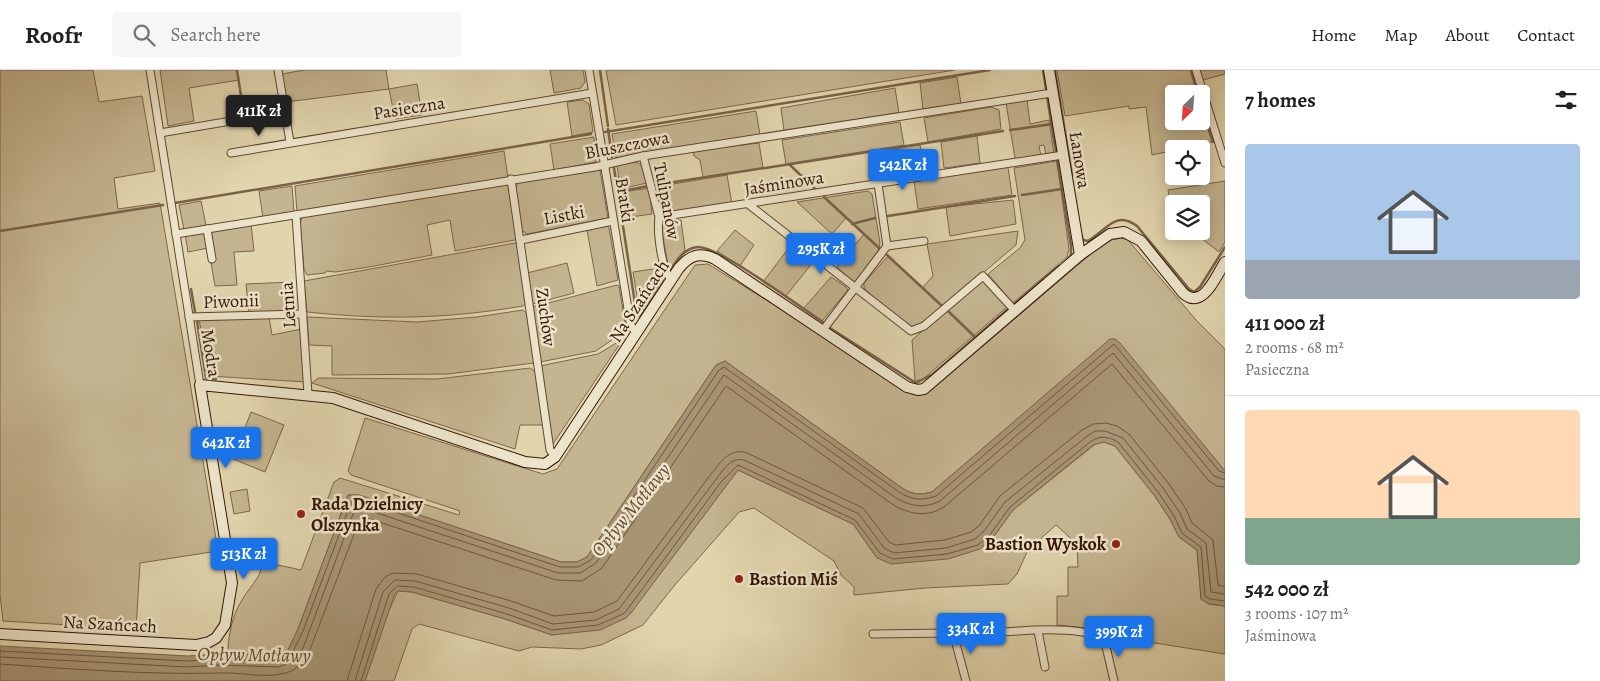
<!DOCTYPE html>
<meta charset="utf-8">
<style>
:root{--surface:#fff;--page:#f6f6f6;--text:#202124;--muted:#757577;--line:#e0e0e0;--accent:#1a73e8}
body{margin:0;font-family:Alegreya,serif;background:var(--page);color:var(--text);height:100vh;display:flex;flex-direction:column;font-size:19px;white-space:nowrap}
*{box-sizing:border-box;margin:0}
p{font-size:16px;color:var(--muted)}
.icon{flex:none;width:28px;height:28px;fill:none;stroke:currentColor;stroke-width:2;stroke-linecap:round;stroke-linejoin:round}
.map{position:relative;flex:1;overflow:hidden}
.panel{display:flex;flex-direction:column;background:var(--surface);width:375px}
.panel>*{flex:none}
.needle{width:32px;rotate:205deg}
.tools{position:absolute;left:1165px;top:15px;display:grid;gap:10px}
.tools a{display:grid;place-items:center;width:45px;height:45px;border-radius:5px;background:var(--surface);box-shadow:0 2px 12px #0003;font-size:25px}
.price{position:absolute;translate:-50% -42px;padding:0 11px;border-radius:5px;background:var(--accent);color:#fff;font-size:16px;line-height:32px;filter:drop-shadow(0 1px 2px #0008)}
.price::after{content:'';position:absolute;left:50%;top:30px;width:15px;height:11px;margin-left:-8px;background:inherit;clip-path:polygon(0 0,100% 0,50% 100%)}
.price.active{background:#222;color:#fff}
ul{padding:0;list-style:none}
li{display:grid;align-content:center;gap:10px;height:265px;padding:0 20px}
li+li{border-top:1px solid var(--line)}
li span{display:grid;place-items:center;height:155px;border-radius:5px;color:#555}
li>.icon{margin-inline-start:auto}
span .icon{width:90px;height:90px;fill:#fffc;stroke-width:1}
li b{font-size:21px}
h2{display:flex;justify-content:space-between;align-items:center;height:60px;padding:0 20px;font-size:21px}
header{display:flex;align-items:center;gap:30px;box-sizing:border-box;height:70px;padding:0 25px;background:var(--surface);border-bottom:1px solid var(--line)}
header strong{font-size:24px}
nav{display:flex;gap:28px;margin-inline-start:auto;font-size:18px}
.search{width:350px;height:45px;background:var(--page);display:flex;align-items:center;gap:12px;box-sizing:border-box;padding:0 18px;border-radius:5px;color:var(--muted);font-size:19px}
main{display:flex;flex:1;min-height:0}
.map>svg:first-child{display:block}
.green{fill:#c4b590;stroke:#7d664a}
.water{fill:#a79474;stroke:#7a6248}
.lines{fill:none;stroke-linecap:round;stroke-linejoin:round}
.shore{stroke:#6e553c;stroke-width:1}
.stream{stroke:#7a6248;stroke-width:2.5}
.street-casing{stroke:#61462f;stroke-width:9}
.secondary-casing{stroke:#361605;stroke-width:12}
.street{stroke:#ece4ca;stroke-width:7}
.secondary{stroke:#ece4ca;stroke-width:10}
.poi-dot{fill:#8f2418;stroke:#ece4ca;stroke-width:2}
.labels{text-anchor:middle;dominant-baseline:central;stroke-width:5;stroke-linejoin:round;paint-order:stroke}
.street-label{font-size:18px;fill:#361605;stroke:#ece4ca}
.poi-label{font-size:18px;font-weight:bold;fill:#361605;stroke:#ece4ca;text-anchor:start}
.water-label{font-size:19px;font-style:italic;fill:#634831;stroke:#ece4ca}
</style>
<header>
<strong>Roofr</strong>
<div class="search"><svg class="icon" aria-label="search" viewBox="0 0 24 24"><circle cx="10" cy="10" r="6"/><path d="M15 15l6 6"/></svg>Search here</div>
<nav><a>Home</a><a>Map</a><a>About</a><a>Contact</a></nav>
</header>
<main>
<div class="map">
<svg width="1225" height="611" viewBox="0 0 1225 611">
<rect width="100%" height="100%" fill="#e1d5ad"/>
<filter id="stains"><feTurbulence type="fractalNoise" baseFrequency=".004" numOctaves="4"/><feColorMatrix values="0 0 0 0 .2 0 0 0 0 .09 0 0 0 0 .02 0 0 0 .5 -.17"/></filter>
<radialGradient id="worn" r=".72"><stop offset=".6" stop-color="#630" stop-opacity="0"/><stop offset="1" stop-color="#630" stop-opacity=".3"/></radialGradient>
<!-- green -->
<g class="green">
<path d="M0,0H93L99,32L142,26L155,101L114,108L118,139L160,133L218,481L140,493L136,559L3,551L0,525Z"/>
<path d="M160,0H237L239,10L189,18L194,51L168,56Z"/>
<path d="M304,0H386L389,19L417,14L422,45L395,49L389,19L286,32L282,4Z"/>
<path d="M550,0H583L585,12L581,18L554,23Z"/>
<path d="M606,0H955L616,55Z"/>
<path d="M1057,0H1190L1197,24H1174V51H1201V38L1212,72L1152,85L1146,37L1129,39V36L1065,46Z"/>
<path d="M1200,0H1225V4L1203,10Z"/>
<path d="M957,7L961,34L923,39L920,13Z"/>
<path d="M895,18L899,43L784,61L781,38Z"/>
<path d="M583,30L589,34L593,62L572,66L567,32Z"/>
<path d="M1027,30L1030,54L1049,50L1054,84L1046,85L1044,75L1039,76L1041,86L1020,90L1015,88L1006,33Z"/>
<path d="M991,37L999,40L1001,59L928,72L924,48Z"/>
<path d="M756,41L760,65L616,88L612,64Z"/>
<path d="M900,52L904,75L786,94L782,70Z"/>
<path d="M977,66L980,93L944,98L941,72Z"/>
<path d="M594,67L596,92L554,100L550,74Z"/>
<path d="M759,73L763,98L703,107L700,90L694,86L693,81Z"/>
<path d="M920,75L925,101L878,109L872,82Z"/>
<path d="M504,81L508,108L297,142L295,116Z"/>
<path d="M1057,91L1069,179L1067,187L1013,233L988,204L1020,178L1025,170L1014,98Z"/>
<path d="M637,92L643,97L647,113L620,119L617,95Z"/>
<path d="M1008,97L1012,125L918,139L914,111Z"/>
<path d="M600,100L608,148L527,164L520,159L515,120L518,112Z"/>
<path d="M727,105L732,134L666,144L660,140L655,117Z"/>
<path d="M1225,111V172L1219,182L1192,161H1201V134H1174V152L1168,120Z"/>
<path d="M508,113L517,167L515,170L455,181L450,150L427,155L432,185L369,197L335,202L327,201L325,203L307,205L304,199L300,153L303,146Z"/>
<path d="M292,116L294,142L263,148L259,121Z"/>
<path d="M649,118L652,144L624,148L622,122Z"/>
<path d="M868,121L872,124L880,173L878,181L855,213L837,197L864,164L846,148L832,164L797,132Z"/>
<path d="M1013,130L1016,154L950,166L946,137Z"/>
<path d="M201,131L206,155L184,160L179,135Z"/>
<path d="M681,150L685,180L669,200L660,151Z"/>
<path d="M251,154L254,181L234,182L237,215L215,216L211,193L214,192L208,160Z"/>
<path d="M607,156L609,158L618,210L597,216L587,160Z"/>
<path d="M735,160L754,175L740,196L717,181Z"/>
<path d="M1018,161L1016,175L919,257C898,257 878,231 864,218V213L888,186L922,218L933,206L927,174Z"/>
<path d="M201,162L205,164L208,178L188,182L185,164Z"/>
<path d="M1121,168L1128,170L1196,250L1225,279V401L1115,269L1110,270L932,422C920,425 913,425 902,418L725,291L716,295L587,487L577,492H561L359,425H348L298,559L287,582L278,586L228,584C228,566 232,546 242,530C246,522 262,505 261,498C261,495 260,494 260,491L301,500L334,412L340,408L459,445L460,441L351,405L348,401L365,348L543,404L557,399L695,195L708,194L815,260L906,321L929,322L1106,171Z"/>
<path d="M515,173L519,176L526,234L523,236C446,249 384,250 307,242L304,211Z"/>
<path d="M791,175L813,192L786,226L763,212Z"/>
<path d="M567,193L574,223L533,234L531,232L527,203Z"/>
<path d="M660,198L662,211L640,245L633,202Z"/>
<path d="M831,207L846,217L848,220L822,251L804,238Z"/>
<path d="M982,209L1007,237L923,309L915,311L912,270Z"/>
<path d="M293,212L296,241L249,243L246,214Z"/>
<path d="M617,215L619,216L626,260L596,281L540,292L533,237Z"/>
<path d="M523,240L527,244L534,293L448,304L332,305V276L309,275L307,247L417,252L477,247Z"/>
<path d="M269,247L272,265L302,259L306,312L209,306L199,249Z"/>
<path d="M623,269L551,377L540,296L598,284Z"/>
<path d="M530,298L536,302L543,355H520L515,379L312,313L318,308L437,309Z"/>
<path d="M251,342L284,355L265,402L233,389Z"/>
<path d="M1098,372H1104L1115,376L1154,425L1170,449L1179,467L1197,480L1201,529L1209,534L1225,536V584L1110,566L1087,558L1057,555V526H1068V497H1078L1077,474L1056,455L1028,480L1017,504L1008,514L925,518L854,525V517L841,505L834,491L754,438L739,442L674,516L643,555L601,575L581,579L532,577L519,581L419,554L412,559L394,611H365L387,545L398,521L412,522L505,549L552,565L626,548L738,400L853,454L877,488L992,469L1013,440Z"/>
<path d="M247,419L250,441L234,444L230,422Z"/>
</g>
<!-- water -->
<path class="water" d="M1110,269H1115L1120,273L1225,401V536L1209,534L1201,529L1197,480L1179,467L1170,449L1154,425L1115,376L1104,372L1093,375L1013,440L992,469L980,479L948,489L891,494L877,488L853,454L738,400L631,543L626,548L600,560L552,565L505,549L412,522L398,521L394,526L365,611H0V576L188,586L220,584L278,586L287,582L298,559L348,425H359L561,492H577L587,487L716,295L725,291L902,418C913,425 920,425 932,422Z"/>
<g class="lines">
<!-- shore -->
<g class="shore">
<path d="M0,581L187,591L220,589L278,591L291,585L303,561L352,430H359L560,497H578L591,490L719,300L724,297L899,422C912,430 922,431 936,426L1114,274L1219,401L1225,403"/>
<path d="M0,587L187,597L221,595L278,597L294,591L303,578L356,436L558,503H580L596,493L724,305L896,428C910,436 924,439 940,431L1113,283L1214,406L1225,410"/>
<path d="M0,594C73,599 147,605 220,603C240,602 262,608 281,604C295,602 303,594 309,582L361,446L556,510L582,511L602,498L726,316L892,434C908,444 927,448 944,437L1112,294L1209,411L1217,416L1225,417"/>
<path d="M347,611L376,519L385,507L393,503L417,504L511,531L554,546L594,542L617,531L711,404C721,392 730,377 747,383L863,438L889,472L895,475L945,470L971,462L979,456L1000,426L1082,360L1093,354L1106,353L1117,356L1129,364L1169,414L1186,439L1192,453L1213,470L1218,515L1225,517"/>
<path d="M355,611L383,522L395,510L415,511L509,538L553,554L596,550L619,539L717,408C724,399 731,387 744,390L859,444L884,478L894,483L946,478L975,469L984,461L1005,432L1086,367L1095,361H1105L1123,368L1163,418L1180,443L1187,459L1206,473L1211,522L1225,524"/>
<path d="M361,611L389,524L397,516L414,517L507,544L552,560L598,555L623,544L627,540L721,412L738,395L855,450L880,483L893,489L947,484L978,475L989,466L1010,437L1090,372C1100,365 1109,366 1119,373L1158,422L1174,446L1182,463L1201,477L1205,526L1210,529L1225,531"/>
</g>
<!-- stream -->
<g class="stream">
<path d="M237,0L244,45"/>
<path d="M600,0L608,56"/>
<path d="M1043,0L1046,19"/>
<path d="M1055,0L1072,105"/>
<path d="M1191,0L1196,16"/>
<path d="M1047,26L1056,82"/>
<path d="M1201,34L1213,72"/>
<path d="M608,59L612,87"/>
<path d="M1010,60L1052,54"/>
<path d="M605,62L990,0"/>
<path d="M1057,90L1071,176V185L1067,190"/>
<path d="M789,94L816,120"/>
<path d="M614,98L637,246H641L665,210"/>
<path d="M655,115L1003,61"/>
<path d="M618,122L648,116"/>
<path d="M1022,125L1062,119"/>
<path d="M824,127L879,178"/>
<path d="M175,133L591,64"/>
<path d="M888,146L1015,126"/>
<path d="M852,154L875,148"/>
<path d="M0,161L163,135"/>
<path d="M1081,165L1083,170L1088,171C1107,160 1115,140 1137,156L1189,219L1194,222L1200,217L1225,177"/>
<path d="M887,185L942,236"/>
<path d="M670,201C676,191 684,178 698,177C718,176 802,238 823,252"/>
<path d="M191,219L195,242"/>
<path d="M1014,234L1059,196"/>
<path d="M947,240L975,267"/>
<path d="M197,251L206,308L216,309"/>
<path d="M830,258L916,313L933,304L1008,239"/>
</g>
<!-- street casing -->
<g class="street-casing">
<g id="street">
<path d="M150,0L200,315"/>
<path d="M278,0L290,72"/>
<path d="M589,0L630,251L632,258L638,262"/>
<path d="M1196,0L1225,93"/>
<path d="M160,63L284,42"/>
<path d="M231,83L592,23"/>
<path d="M643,86L659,147C657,161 661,199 671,209"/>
<path d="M511,109L550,380L555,387"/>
<path d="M748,134L911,261L924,256L983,206L1016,242"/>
<path d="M296,145L308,324"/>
<path d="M659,147L1063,85"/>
<path d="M207,159L212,189"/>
<path d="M176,164L595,97L643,86L1052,23"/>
<path d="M521,170L613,151"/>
<path d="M887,176L924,171"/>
<path d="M189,247L303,244"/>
<path d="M823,260L887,176L878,114"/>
<path d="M1038,561L1045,597"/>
<path d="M873,564L949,563L954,566C994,564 1068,552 1104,568L1114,611"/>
<path d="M954,566L966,611"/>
</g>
</g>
<!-- secondary casing -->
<g class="secondary-casing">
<g id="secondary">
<path d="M1049,0L1080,185"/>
<path d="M0,564L196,575L209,572L216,568L225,555L232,513L200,315L333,328L525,392L545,394L555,387L679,198C690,185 699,182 715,189L907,317L918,320L924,319L1080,185L1110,164L1124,162L1141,171L1183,223C1203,241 1216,206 1225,192"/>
</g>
</g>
<!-- street -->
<use href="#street" class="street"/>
<!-- secondary -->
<use href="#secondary" class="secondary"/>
</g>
<!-- markers -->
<g class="poi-dot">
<circle cx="301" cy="444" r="5"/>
<circle cx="1116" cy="474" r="5"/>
<circle cx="739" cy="509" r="5"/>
</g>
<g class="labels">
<!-- street labels -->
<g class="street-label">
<text transform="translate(409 38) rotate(-9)">Pasieczna</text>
<text transform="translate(627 75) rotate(-11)">Bluszczowa</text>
<text transform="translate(1080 90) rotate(81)">Łanowa</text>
<text transform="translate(784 113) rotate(-9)">Jaśminowa</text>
<text transform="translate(625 130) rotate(81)">Bratki</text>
<text transform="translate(667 131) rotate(79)">Tulipanów</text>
<text transform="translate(564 145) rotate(-11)">Listki</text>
<text transform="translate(231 231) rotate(-2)">Piwonii</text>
<text transform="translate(639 231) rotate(-57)">Na Szańcach</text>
<text transform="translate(288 235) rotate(-94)">Letnia</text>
<text transform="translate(546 247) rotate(82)">Zuchów</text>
<text transform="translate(211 283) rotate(81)">Modra</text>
<text transform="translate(110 554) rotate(3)">Na Szańcach</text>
</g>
<!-- poi labels -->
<g class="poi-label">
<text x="311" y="434">Rada Dzielnicy<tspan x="311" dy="21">Olszynka</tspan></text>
<text x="1106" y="474" text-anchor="end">Bastion Wyskok</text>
<text x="749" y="509">Bastion Miś</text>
</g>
<!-- water labels -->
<g class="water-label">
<text transform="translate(631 440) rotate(-51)">Opływ Motławy</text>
<text transform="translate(254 585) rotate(1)">Opływ Motławy</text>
</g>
</g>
<rect width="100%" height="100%" filter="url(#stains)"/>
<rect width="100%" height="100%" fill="url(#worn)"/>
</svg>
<div class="tools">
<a><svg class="needle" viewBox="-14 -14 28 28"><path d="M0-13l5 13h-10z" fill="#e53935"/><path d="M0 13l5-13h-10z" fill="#757577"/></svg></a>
<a><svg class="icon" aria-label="locate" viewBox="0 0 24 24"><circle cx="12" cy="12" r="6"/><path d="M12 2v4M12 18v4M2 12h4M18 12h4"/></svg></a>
<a><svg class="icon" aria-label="layers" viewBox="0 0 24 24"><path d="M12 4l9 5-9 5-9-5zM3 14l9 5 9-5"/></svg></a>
</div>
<b class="price active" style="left:259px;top:67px">411K zł</b>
<b class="price" style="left:903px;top:121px">542K zł</b>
<b class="price" style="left:821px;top:205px">295K zł</b>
<b class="price" style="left:226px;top:399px">642K zł</b>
<b class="price" style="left:244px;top:510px">513K zł</b>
<b class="price" style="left:971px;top:585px">334K zł</b>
<b class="price" style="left:1119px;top:588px">399K zł</b>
</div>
<section class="panel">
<h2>7 homes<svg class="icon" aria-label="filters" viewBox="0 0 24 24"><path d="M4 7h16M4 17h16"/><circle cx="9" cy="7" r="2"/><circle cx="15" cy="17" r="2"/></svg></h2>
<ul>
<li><span style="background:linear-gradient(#a9c7e8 75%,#9aa5b1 0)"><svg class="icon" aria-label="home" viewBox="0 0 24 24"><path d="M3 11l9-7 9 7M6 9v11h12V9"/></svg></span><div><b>411 000 zł</b><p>2 rooms · 68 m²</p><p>Pasieczna</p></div></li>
<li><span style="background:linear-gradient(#ffd9b3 70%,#7fa58c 0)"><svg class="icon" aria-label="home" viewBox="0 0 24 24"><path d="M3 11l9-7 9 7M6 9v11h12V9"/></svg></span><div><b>542 000 zł</b><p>3 rooms · 107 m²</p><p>Jaśminowa</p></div></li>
</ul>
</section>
</main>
